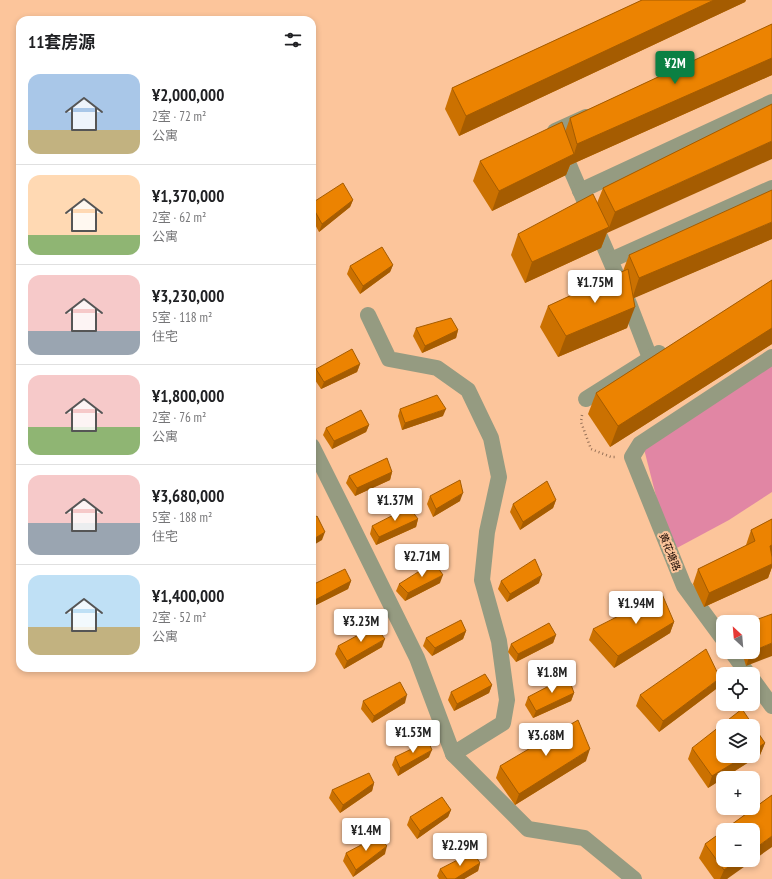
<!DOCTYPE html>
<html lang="zh">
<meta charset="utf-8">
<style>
:root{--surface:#fff;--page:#f6f6f6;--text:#202124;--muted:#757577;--line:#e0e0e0;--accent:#0b8043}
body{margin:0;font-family:"PT Sans Narrow","Noto Sans SC",sans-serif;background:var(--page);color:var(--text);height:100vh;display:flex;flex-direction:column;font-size:15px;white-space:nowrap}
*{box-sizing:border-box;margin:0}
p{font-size:13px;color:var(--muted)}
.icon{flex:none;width:22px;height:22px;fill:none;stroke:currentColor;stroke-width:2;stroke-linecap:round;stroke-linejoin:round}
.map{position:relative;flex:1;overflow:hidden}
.drawer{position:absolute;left:16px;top:16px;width:300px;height:656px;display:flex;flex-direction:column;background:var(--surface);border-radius:12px;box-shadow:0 2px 6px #0003}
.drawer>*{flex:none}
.needle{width:26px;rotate:334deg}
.controls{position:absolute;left:716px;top:615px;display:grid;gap:8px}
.controls a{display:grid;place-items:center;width:44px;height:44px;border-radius:8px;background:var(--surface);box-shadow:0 2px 6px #0003;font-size:20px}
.price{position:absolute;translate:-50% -34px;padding:0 9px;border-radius:4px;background:#fff;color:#222;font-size:13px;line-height:26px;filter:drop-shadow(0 1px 2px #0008)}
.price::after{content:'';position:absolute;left:50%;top:24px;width:12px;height:9px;margin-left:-6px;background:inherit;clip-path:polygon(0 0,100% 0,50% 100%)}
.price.on{background:var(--accent);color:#fff}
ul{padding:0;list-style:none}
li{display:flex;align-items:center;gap:12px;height:100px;padding:0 12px}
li+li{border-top:1px solid var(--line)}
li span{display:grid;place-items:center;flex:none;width:112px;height:80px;border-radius:12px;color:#555}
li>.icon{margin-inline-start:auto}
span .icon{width:48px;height:48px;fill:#fffc;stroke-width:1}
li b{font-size:17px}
h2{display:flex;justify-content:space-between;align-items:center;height:48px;padding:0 12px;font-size:17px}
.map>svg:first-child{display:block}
.green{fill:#e186a4}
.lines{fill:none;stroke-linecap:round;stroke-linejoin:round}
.path{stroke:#977157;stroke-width:2.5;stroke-dasharray:1 3;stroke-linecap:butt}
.street{stroke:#959b81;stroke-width:16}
.wall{fill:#cb7101}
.shaded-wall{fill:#a55c01}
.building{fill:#ec8301;stroke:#a55c01}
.labels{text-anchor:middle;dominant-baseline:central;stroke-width:4;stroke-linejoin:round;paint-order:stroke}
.street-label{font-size:10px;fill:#180700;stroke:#fcc59b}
</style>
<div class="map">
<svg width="772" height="879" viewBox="0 0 772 879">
<rect width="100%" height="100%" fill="#fcc59b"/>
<!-- green -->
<path class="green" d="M772,364V492L729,520L675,549L665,531L644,449Z"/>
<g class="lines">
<!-- path -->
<path class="path" d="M582,415L581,422L591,449L611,457H616"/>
<!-- street -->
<g class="street">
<path d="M586,117L555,131L572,172L630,306L650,358"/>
<path d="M580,191L772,102"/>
<path d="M611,260L772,188"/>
<path d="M368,315L389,359L437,368L468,390L491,438L499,477L487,532L482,580L499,641L507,700L503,723L453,754"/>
<path d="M586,399L659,353"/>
<path d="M312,446L348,518L417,658L453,754L528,829L584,838L634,879"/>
<path d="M723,639L684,586L632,457L640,444L772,357"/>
<path d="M732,652L748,674"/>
<path d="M753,680L772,706"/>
</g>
</g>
<!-- wall -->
<g class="wall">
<path d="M642,0H746L745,2L459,136L445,109L452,88Z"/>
<path d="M772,24V75L570,165L566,175L492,211L473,181L480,161L565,132L570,118Z"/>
<path d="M772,104L607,233L601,248L525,283L511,255L518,234L597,203L603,188Z"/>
<path d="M353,200L350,207L319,232L312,219V203Z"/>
<path d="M772,239L633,298L627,328L558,357L540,327L548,306L623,271L629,255Z"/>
<path d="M393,265L390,272L360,294L347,274L350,266Z"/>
<path d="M772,280V344L610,447L588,414L596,393Z"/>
<path d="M416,328L458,330L456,338L422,353L413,336Z"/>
<path d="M360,364L357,372L321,389L313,377L316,369Z"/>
<path d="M400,409L443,416L402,430L398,416Z"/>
<path d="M369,425L366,432L332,449L323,435L326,428Z"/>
<path d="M392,472L390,480L355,496L346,483L349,476Z"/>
<path d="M430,496L460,501L433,517L427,504Z"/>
<path d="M556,500L553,508L520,530L510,512L513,504Z"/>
<path d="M418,519L416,527L376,545L370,534L372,526Z"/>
<path d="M772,519V567L768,578L704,607L693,584L698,569L746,546V545L751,530Z"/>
<path d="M351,581L348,589L312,607V585Z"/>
<path d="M501,581L539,583L507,602L498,589Z"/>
<path d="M440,583L405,601L396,591L399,584Z"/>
<path d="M772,614L746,666L742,652H753Z"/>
<path d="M674,622L670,633L614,668L589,640L593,629Z"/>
<path d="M466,631L463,639L432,656L423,646L426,638Z"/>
<path d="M556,635L553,643L516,662L508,652L511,644Z"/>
<path d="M338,646L382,647L344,669L335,654Z"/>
<path d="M492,685L489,693L454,711L448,700L451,692Z"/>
<path d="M716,689L659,732L636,706L640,695Z"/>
<path d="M574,693L571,701L533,718L525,705L528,697Z"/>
<path d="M363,701L405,703L372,723L361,709Z"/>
<path d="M765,743L760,755L708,788L688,759L692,748Z"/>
<path d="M395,757H429L398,776L392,765Z"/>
<path d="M586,761L515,805L496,778L500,766Z"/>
<path d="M374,783L372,791L340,813L329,798L332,790Z"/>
<path d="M772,795L727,879H714L699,858L705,844Z"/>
<path d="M451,810L448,817L417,839L407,825L410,817Z"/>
<path d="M346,853L385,854L353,877L343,861Z"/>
<path d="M480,863L478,871L464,879H439L437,876L440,869Z"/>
</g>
<!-- shaded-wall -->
<g class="shaded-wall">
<path d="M714,0H746L745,2L459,136L466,116Z"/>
<path d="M772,58V75L570,165L566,175L492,211L499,191L574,154L577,144Z"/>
<path d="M772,141V159L607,233L615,212Z"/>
<path d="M353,200L350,207L319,232L322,224Z"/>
<path d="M772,222V239L632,299L639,278Z"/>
<path d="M609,227L601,248L525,283L532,262Z"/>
<path d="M393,265L390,272L360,294L363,286Z"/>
<path d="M635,307L627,328L558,357L566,336Z"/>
<path d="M772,328V344L610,447L618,426Z"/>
<path d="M458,330L456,338L422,353L425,346Z"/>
<path d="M360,364L357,372L321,389L324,382Z"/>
<path d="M446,409L443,416L402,430L405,423Z"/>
<path d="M369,425L366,432L332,449L334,441Z"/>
<path d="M392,472L390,480L355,496L357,488Z"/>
<path d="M463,493L460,501L433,517L436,509Z"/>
<path d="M556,500L553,508L520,530L523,522Z"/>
<path d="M418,519L416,527L376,545L379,537Z"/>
<path d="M325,532L322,540L312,546V540Z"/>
<path d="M772,545V557L770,546Z"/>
<path d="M772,564V567L768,578L704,607L709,593Z"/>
<path d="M443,575L440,583L405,601L408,593Z"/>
<path d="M542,575L539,583L507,602L510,594Z"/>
<path d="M351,581L348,589L312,607L315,600Z"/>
<path d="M674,622L670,633L614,668L618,656Z"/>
<path d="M466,631L463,639L432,656L435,648Z"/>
<path d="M556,635L553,643L516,662L518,654Z"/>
<path d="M385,639L382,647L344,669L347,661Z"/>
<path d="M772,643V656L746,666L751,652H753V651Z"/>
<path d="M720,678L716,689L659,732L663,721Z"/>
<path d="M492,685L489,693L454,711L457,704Z"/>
<path d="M574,693L571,701L533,718L536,711Z"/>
<path d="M407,695L405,703L372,723L374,716Z"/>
<path d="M765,743L760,755L708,788L712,776L745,756H753V751Z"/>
<path d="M590,749L586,761L515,805L519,794Z"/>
<path d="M432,750L429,757L398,776L400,768Z"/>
<path d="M374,783L372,791L340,813L343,805Z"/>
<path d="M451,810L448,817L417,839L420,831Z"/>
<path d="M772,836V847L727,879H720L724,870L738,860H753V850Z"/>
<path d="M387,846L385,854L353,877L356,870Z"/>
<path d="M480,863L478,871L464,879H455Z"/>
</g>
<!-- building -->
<g class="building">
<path d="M642,0H714L466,116L452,88Z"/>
<path d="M772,24V58L577,144L570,118Z"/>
<path d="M772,104V141L615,212L603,188Z"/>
<path d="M562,122L574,154L499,191L480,161Z"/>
<path d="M343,183L353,200L322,224L312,206V203Z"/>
<path d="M772,190V222L639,278L629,255Z"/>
<path d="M593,194L609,227L532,262L518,234Z"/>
<path d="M382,247L393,265L363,286L350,266Z"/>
<path d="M628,269L635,307L566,336L548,306Z"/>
<path d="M772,280V328L618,426L596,393Z"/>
<path d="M451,318L458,330L425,346L416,328Z"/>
<path d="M352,349L360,364L324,382L316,369Z"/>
<path d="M437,395L446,409L405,423L400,409Z"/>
<path d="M361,410L369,425L334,441L326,428Z"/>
<path d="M387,458L392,472L357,488L349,476Z"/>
<path d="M460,480L463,493L436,509L430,496Z"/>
<path d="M547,481L556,500L523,522L513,504Z"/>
<path d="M409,507L418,519L379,537L372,526Z"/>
<path d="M317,516L325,532L312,540V519Z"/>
<path d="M772,519V545L770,546L772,557V564L709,593L698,569L755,541L751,530Z"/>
<path d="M535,559L542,575L510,594L501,581Z"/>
<path d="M434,562L443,575L408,593L399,584Z"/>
<path d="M345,569L351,581L315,600L312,594V585Z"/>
<path d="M662,594L674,622L618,656L593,629Z"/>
<path d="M772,614V643L753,651V622H750Z"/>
<path d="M461,620L466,631L435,648L426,638Z"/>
<path d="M549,623L556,635L518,654L511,644Z"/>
<path d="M375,626L385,639L347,661L338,646Z"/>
<path d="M706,649L720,678L663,721L640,695Z"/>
<path d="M485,674L492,685L457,704L451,692Z"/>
<path d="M568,676L574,693L536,711L528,697Z"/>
<path d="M400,682L407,695L374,716L363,701Z"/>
<path d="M742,709L765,743L753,751V726H723V756H745L712,776L692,748Z"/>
<path d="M578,720L590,749L519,794L500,766Z"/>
<path d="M428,741L432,750L400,768L395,757Z"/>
<path d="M369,773L374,783L343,805L332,790Z"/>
<path d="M772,795V836L753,850V830H724Z"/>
<path d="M442,797L451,810L420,831L410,817Z"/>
<path d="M723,831V860H738L724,870L705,844Z"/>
<path d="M378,836L387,846L356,870L346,853Z"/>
<path d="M473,852L480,863L455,879H447L440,869Z"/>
</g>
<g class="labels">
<!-- street labels -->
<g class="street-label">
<text transform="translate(670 552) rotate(68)">黄花塘路</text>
</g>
</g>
</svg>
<div class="controls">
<a><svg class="needle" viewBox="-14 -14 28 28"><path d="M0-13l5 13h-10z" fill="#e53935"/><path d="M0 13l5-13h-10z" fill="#757577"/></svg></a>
<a><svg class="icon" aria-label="locate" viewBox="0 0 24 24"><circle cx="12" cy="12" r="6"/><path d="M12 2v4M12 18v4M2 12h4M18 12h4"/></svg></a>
<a><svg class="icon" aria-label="layers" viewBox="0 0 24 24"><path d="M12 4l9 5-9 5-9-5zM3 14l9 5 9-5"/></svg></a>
<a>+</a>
<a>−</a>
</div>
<b class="price on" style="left:675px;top:85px">¥2M</b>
<b class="price" style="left:595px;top:304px">¥1.75M</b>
<b class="price" style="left:395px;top:522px">¥1.37M</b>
<b class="price" style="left:422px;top:578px">¥2.71M</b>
<b class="price" style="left:636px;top:625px">¥1.94M</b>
<b class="price" style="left:361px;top:643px">¥3.23M</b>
<b class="price" style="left:552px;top:694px">¥1.8M</b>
<b class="price" style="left:413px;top:754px">¥1.53M</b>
<b class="price" style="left:546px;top:757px">¥3.68M</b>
<b class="price" style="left:366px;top:852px">¥1.4M</b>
<b class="price" style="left:460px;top:867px">¥2.29M</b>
<section class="drawer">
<h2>11套房源<svg class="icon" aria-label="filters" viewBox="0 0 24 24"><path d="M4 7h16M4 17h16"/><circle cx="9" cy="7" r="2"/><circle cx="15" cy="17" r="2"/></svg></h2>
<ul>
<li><span style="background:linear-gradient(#a9c7e8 70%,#c2b280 0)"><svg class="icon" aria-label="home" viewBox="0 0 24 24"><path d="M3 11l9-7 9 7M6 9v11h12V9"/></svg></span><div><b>¥2,000,000</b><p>2室 · 72 m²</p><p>公寓</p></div></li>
<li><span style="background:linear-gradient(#ffd9b3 75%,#8fb573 0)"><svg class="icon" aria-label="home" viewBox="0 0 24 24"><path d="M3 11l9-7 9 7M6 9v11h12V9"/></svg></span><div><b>¥1,370,000</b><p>2室 · 62 m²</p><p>公寓</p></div></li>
<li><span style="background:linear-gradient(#f6c9c9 70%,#9aa5b1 0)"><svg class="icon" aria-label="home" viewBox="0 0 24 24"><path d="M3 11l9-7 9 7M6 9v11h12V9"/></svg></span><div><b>¥3,230,000</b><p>5室 · 118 m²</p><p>住宅</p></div></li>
<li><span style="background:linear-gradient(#f6c9c9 65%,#8fb573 0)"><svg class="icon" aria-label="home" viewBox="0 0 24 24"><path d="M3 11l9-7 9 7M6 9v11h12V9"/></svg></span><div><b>¥1,800,000</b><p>2室 · 76 m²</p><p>公寓</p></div></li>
<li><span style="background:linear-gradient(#f6c9c9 60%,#9aa5b1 0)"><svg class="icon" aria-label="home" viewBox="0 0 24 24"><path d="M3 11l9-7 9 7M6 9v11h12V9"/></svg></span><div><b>¥3,680,000</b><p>5室 · 188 m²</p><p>住宅</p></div></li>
<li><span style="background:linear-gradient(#bfe0f5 65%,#c2b280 0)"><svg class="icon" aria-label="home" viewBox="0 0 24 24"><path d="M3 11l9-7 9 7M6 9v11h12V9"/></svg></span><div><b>¥1,400,000</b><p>2室 · 52 m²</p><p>公寓</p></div></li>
</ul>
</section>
</div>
